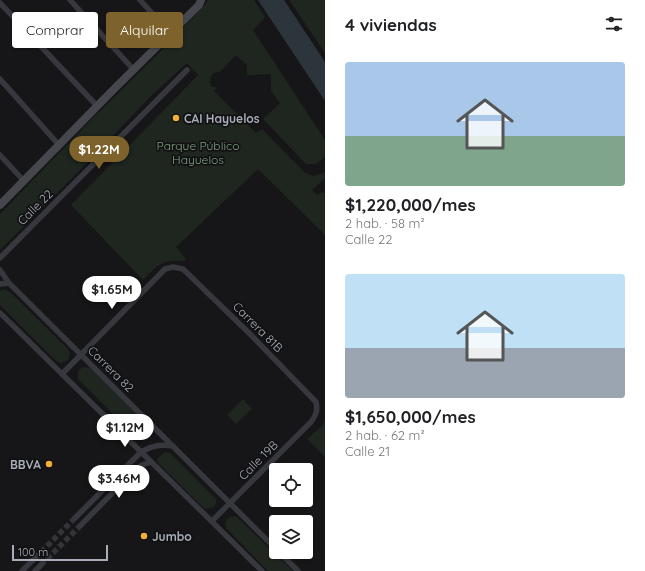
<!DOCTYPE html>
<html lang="es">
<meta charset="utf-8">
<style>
:root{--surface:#fff;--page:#f6f6f6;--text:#202124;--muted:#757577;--accent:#7e622b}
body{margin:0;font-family:Quicksand,sans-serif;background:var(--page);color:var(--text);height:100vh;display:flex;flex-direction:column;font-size:15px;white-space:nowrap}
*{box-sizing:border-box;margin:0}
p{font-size:13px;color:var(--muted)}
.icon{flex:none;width:22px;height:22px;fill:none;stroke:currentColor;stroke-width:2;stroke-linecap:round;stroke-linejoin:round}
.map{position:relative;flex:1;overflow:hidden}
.sheet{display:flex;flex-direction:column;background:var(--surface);width:320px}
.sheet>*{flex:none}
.guide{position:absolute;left:12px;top:12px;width:253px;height:36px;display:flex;gap:8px}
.buttons{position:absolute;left:269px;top:463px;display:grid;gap:8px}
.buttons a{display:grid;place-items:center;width:44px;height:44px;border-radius:4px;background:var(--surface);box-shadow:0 1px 3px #0004;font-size:20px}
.scale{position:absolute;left:12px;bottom:10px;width:96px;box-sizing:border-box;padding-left:4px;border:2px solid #a8adb8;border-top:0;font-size:11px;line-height:14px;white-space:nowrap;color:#a8adb8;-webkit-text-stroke:3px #111113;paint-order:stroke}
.price{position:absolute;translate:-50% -34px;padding:0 9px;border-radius:14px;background:#fff;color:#222;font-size:13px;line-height:26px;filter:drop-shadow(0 1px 2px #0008)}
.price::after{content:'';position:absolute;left:50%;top:24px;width:12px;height:9px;margin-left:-6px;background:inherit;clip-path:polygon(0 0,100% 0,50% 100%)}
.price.active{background:var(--accent);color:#fff}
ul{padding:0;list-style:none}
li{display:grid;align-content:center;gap:8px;height:212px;padding:0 20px}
li span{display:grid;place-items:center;height:124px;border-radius:4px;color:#555}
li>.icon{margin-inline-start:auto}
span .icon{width:72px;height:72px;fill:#fffc;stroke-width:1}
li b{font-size:17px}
h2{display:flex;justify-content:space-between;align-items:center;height:48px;padding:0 20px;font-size:17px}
.tag{padding:0 14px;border-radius:4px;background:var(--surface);box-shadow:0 1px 3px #0004;font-size:14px;line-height:36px}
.tag.active{background:var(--accent);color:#fff}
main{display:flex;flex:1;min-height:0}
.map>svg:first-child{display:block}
.green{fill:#1e261f}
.water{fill:#2c353c}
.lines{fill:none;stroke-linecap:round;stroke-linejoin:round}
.street-tunnel{stroke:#333438;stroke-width:5.5;stroke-dasharray:5.5 3;stroke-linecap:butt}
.street{stroke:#37383d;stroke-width:5.5}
.secondary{stroke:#45474d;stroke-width:8}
.poi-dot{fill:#f2b134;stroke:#111113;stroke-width:1.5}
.labels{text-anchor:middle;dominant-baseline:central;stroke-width:3.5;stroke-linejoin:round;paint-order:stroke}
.poi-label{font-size:12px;font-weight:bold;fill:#a8adb8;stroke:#111113;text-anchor:start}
.park-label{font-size:12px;fill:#7fa381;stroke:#111113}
.street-label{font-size:12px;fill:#a8adb8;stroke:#111113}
</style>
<main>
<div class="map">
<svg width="325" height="571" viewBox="0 0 325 571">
<rect width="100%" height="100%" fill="#161618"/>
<!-- green -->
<g class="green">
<path d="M208,0H254L265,17L253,30L325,140V157L316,164H306L263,119L280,103L271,91V74L247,75V65L236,55L220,72L213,73C210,77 210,81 211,86L217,88L214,91L256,133L262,129L305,173C313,177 318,176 325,172V178L312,190L317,195L322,192L325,193V235L258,169L176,247L186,259L184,261C161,260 159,264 143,280L71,205L198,75L187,63L151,96L86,164L0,250V214L91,120L150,62L204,6Z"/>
<path d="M289,0H325V53Z"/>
<path d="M5,289L11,293L68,349L70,354L68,360L60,363L56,361L0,305V291Z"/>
<path d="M83,367L91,368L148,425V431L145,437L141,439L136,437L78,379V371Z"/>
<path d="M243,399L252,409L236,424L227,415Z"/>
<path d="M325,419V457L307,439L323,425Z"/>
<path d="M165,452L170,453L216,499V503L214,507L205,509L159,464L157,459Z"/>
<path d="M232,516L237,517L293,571H268L226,528L225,524L227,519Z"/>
</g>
<!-- water -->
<path class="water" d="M258,0H284L325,62V101Z"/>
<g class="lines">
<!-- street-tunnel -->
<g class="street-tunnel">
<path d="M35,558L75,518"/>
<path d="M41,565L81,525"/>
</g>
<!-- street -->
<g class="street">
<path d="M70,0L133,69"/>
<path d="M140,0L170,33"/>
<path d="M0,3L97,106"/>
<path d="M0,79L59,145"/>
<path d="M0,155L24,181"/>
<path d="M0,258L187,70"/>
<path d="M0,270L9,283L276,549"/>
<path d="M0,284L9,283"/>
<path d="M0,313L262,571"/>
<path d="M62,374L165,269L173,267L183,269L250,334L316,402C318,410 316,415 311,422L212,521"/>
<path d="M75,518L141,452C152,446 160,444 173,446"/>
<path d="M81,525L135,470L142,465L151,462"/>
<path d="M279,552L298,571"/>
<path d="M22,571L35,558"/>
<path d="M35,571L41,565"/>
</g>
<!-- secondary -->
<path class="secondary" d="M0,205L115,88L199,5L201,0"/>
</g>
<!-- markers -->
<g class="poi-dot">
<circle cx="176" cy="118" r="4"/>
<circle cx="49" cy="464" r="4"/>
<circle cx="144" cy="536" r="4"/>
</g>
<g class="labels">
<!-- poi labels -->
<g class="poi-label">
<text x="184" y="118">CAI Hayuelos</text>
<text x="41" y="464" text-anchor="end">BBVA</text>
<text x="152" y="536">Jumbo</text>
</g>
<!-- park labels -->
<g class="park-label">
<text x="198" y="145">Parque Público<tspan x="198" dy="14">Hayuelos</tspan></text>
</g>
<!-- street labels -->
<g class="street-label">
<text transform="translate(35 207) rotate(-45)">Calle 22</text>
<text transform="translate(258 327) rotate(45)">Carrera 81B</text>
<text transform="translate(111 369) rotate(45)">Carrera 82</text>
<text transform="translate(258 460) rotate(-45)">Calle 19B</text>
</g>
</g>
</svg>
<div class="buttons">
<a><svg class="icon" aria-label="locate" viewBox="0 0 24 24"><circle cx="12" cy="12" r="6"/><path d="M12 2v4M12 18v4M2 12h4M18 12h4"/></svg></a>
<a><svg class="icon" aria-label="layers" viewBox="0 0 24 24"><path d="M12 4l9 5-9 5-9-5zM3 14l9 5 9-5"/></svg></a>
</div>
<div class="scale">100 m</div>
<b class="price active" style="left:99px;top:170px">$1.22M</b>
<b class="price" style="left:112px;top:310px">$1.65M</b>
<b class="price" style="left:125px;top:448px">$1.12M</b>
<b class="price" style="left:119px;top:499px">$3.46M</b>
<div class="guide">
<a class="tag">Comprar</a>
<a class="tag active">Alquilar</a>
</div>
</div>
<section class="sheet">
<h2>4 viviendas<svg class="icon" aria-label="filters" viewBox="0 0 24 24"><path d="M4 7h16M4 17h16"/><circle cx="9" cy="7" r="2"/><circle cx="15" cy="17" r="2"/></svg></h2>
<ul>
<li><span style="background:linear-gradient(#a9c7e8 60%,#7fa58c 0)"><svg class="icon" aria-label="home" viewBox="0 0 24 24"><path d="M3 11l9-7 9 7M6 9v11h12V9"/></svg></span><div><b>$1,220,000/mes</b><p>2 hab. · 58 m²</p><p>Calle 22</p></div></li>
<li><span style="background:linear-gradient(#bfe0f5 60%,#9aa5b1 0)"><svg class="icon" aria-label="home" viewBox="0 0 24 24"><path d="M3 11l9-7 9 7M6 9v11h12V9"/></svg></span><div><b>$1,650,000/mes</b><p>2 hab. · 62 m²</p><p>Calle 21</p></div></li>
</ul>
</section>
</main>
